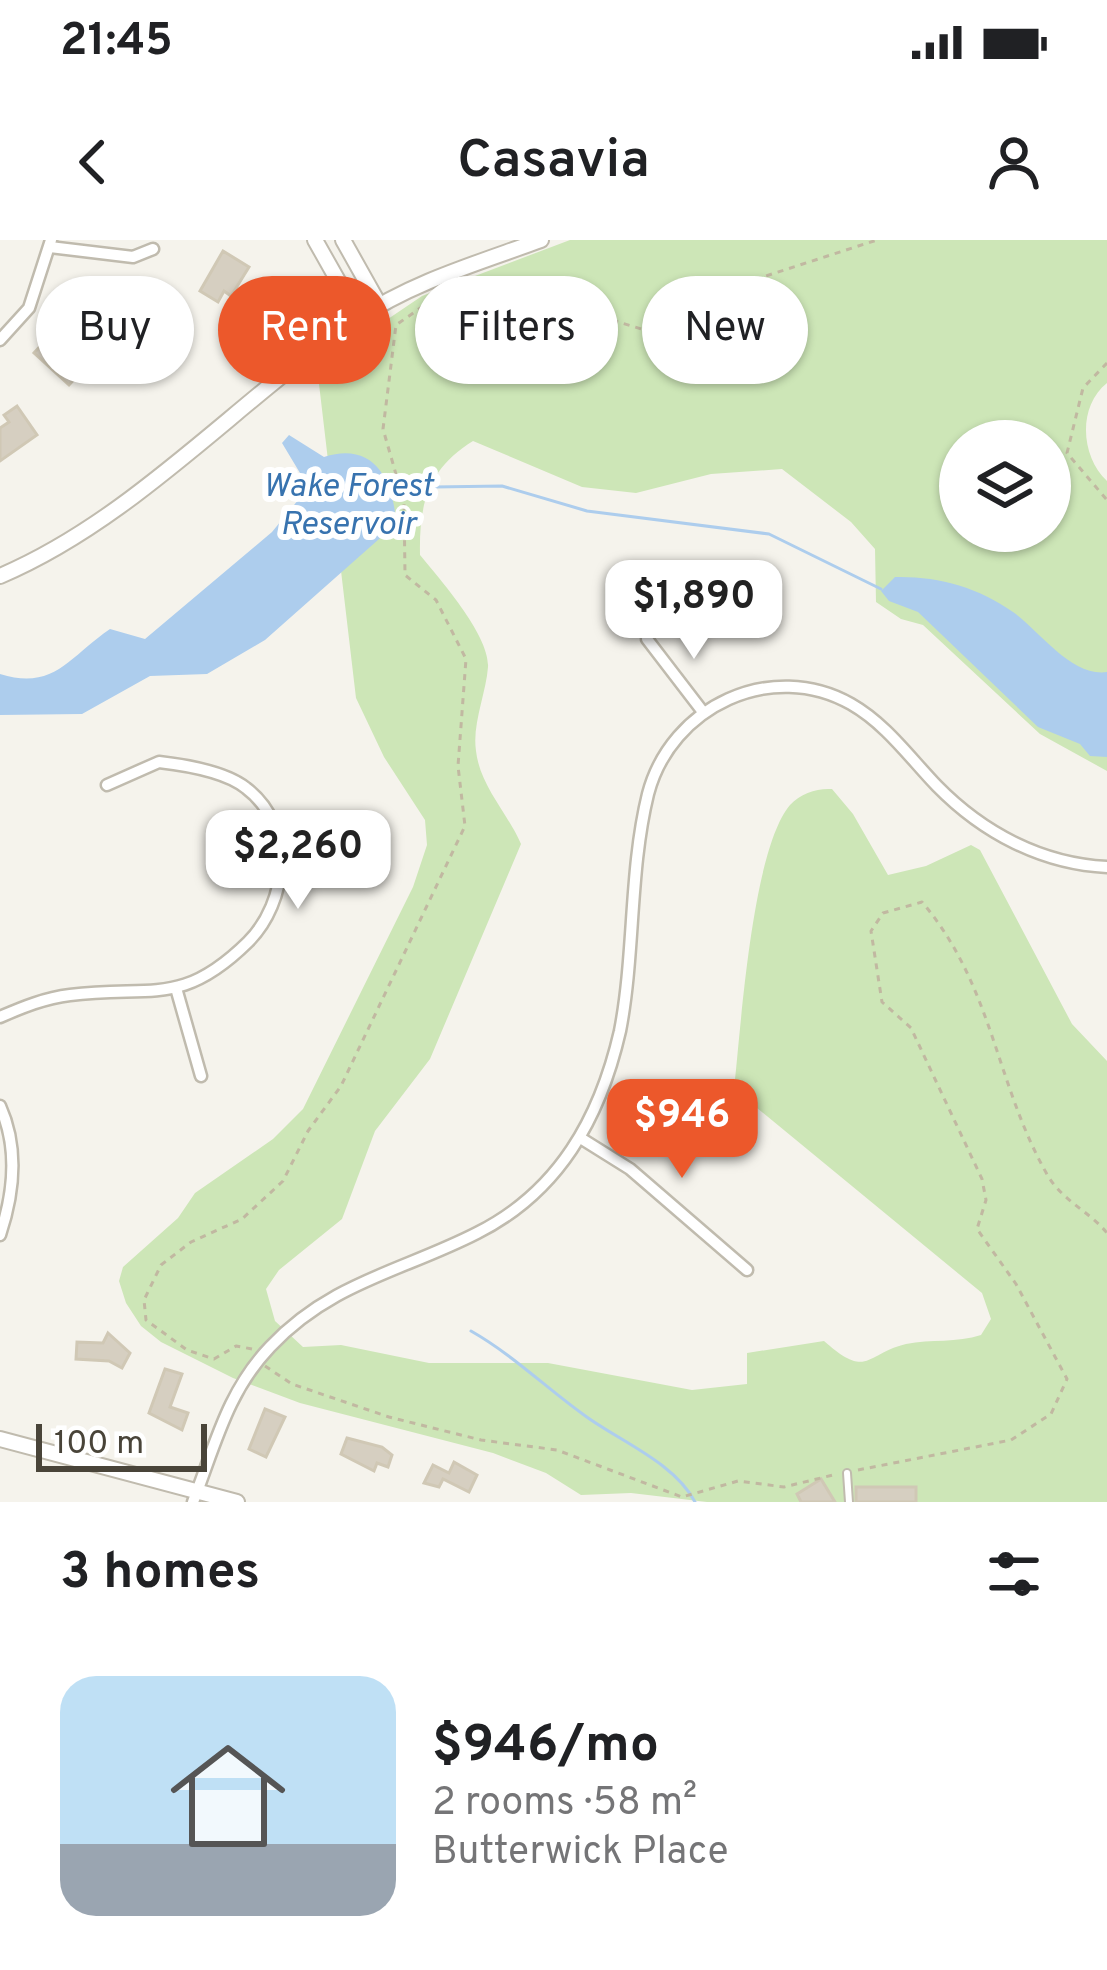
<!DOCTYPE html>
<meta charset="utf-8">
<style>
:root{--surface:#fff;--page:#f6f6f6;--text:#202124;--muted:#757577;--line:#e0e0e0;--accent:#ec582b}
body{margin:0;font-family:Overpass,sans-serif;background:var(--page);color:var(--text);height:100vh;display:flex;flex-direction:column;font-size:45px;white-space:nowrap}
*{box-sizing:border-box;margin:0}
p{font-size:39px;color:var(--muted)}
.icon{flex:none;width:66px;height:66px;fill:none;stroke:currentColor;stroke-width:2;stroke-linecap:round;stroke-linejoin:round}
.map{position:relative;height:1262px;overflow:hidden}
.drawer{display:flex;flex-direction:column;background:var(--surface);flex:1}
.drawer>*{flex:none}
.banner{position:absolute;left:36px;top:36px;width:1035px;height:108px;display:flex;gap:24px}
.controls{position:absolute;left:939px;top:180px;display:grid;gap:24px}
.controls a{display:grid;place-items:center;width:132px;height:132px;border-radius:50%;background:var(--surface);box-shadow:0 3px 9px #0004;font-size:60px}
.scale{position:absolute;left:36px;bottom:30px;width:171px;box-sizing:border-box;padding-left:12px;border:6px solid #494439;border-top:0;font-size:33px;line-height:42px;white-space:nowrap;color:#494439;-webkit-text-stroke:9px #fff;paint-order:stroke}
.price{position:absolute;translate:-50% -102px;padding:0 27px;border-radius:24px;background:#fff;color:#222;font-size:39px;line-height:78px;filter:drop-shadow(0 3px 6px #0008)}
.price::after{content:'';position:absolute;left:50%;top:72px;width:36px;height:27px;margin-left:-18px;background:inherit;clip-path:polygon(0 0,100% 0,50% 100%)}
.price.active{background:var(--accent);color:#fff}
ul{padding:0;list-style:none}
li{display:flex;align-items:center;gap:36px;height:300px;padding:0 60px}
li+li{border-top:3px solid var(--line)}
li span{display:grid;place-items:center;flex:none;width:336px;height:240px;border-radius:36px;color:#555}
li>.icon{margin-inline-start:auto}
span .icon{width:144px;height:144px;fill:#fffc;stroke-width:1}
li b{font-size:51px}
h2{display:flex;justify-content:space-between;align-items:center;height:144px;padding:0 60px;font-size:51px}
.tag{padding:0 42px;border-radius:54px;background:var(--surface);box-shadow:0 3px 9px #0004;font-size:42px;line-height:108px}
.tag.active{background:var(--accent);color:#fff}
.status{display:flex;justify-content:space-between;align-items:center;height:84px;padding:0 60px;background:var(--surface);direction:ltr}
.status svg{height:33px;fill:currentColor}
header{display:flex;justify-content:space-between;align-items:center;height:156px;padding:0 60px;background:var(--surface);font-size:54px;font-weight:600}
.map>svg:first-child{display:block}
.green{fill:#cde6b7;fill-rule:evenodd}
.water{fill:#adcded}
.lines{fill:none;stroke-linecap:round;stroke-linejoin:round}
.stream{stroke:#adcded;stroke-width:3}
.building{fill:#d6cfc1;stroke:#d0c8b5;stroke-width:3}
.service-casing{stroke:#c0bbae;stroke-width:10}
.minor-casing{stroke:#c0bbae;stroke-width:15}
.tertiary-casing{stroke:#c0bbae;stroke-width:18}
.path{stroke:#c1b8a1;stroke-width:3;stroke-dasharray:6 6;stroke-linecap:butt}
.service{stroke:#fff;stroke-width:6}
.minor{stroke:#fff;stroke-width:10}
.tertiary{stroke:#fff;stroke-width:14}
.labels{text-anchor:middle;dominant-baseline:central;stroke-width:12;stroke-linejoin:round;paint-order:stroke}
.water-label{font-size:33px;font-style:italic;fill:#3873af;stroke:#fff}
</style>
<div class="status"><b>21:45</b><svg viewBox="0 0 49 12"><path d="M0 12V9h3v3zM5 12V6h3v6zM10 12V3h3v9zM15 12V0h3v12zM26 1h20v11H26zM47 4h2v5h-2z"/></svg></div>
<header><svg class="icon" aria-label="back" viewBox="0 0 24 24"><path d="M15 5l-7 7 7 7"/></svg>Casavia<svg class="icon" aria-label="person" viewBox="0 0 24 24"><circle cx="12" cy="8" r="4"/><path d="M4 21q1-7 8-7t8 7"/></svg></header>
<div class="map">
<svg width="1107" height="1262" viewBox="0 0 1107 1262">
<rect width="100%" height="100%" fill="#f5f3ec"/>
<!-- green -->
<path class="green" d="M570,0H1107V143C1077,167 1081,217 1107,241V531L1040,494L923,385L901,379L876,362L875,309L851,282L782,229L711,234L636,253L582,247L473,201C428,229 419,263 420,315C440,339 490,396 488,427C486,454 472,484 476,511C480,546 507,572 521,604L430,819L375,891L342,979L279,1030L266,1049L275,1081L303,1107L341,1105L429,1123H548L692,1150L747,1144V1113L824,1101C868,1140 865,1114 906,1104C931,1099 957,1103 981,1095L991,1079L982,1053L734,849C741,787 752,610 790,565C801,553 817,548 832,549L853,574L888,635L926,626L971,605L980,610L1072,784L1107,821V1262H707L631,1253L581,1255L546,1233L493,1213L300,1163L233,1138L161,1102L141,1086L126,1063L119,1041L123,1027L178,978L195,953L273,899L303,869L413,647L427,605L425,580L384,517L356,458L317,127L422,56ZM960,201H1050V291H960Z"/>
<!-- water -->
<g class="water">
<path d="M289,195L324,217C374,201 394,240 396,284L265,400L207,434L150,436L82,474L0,475V434C54,451 69,417 110,389L145,399L272,292L303,254V238L282,203Z"/>
<path d="M895,337C937,336 978,347 1013,372C1040,391 1071,437 1107,432V517L1090,516L1080,504L1038,487L918,372L889,361L881,351Z"/>
</g>
<g class="lines">
<!-- stream -->
<g class="stream">
<path d="M434,247L502,246L587,271L769,294L881,349"/>
<path d="M471,1091C513,1115 545,1147 584,1175C619,1201 674,1222 695,1262"/>
</g>
</g>
<!-- building -->
<g class="building">
<path d="M223,11L249,27L231,56L224,51L218,62L200,51Z"/>
<path d="M131,75L166,80L165,86L173,87L171,102L127,96Z"/>
<path d="M72,94L96,116L69,145L34,113L45,101L55,111Z"/>
<path d="M17,166L37,195L0,221V188L9,182L4,175Z"/>
<path d="M108,1093L130,1113L122,1128L109,1121L76,1119L77,1102L103,1103Z"/>
<path d="M165,1129L182,1134L170,1167L188,1173L182,1190L149,1173Z"/>
<path d="M265,1169L285,1177L266,1217L249,1209Z"/>
<path d="M347,1198L382,1207L392,1215L388,1227L377,1223L374,1231L341,1214Z"/>
<path d="M454,1222L477,1235L469,1252L443,1239L439,1247L424,1243L433,1225L449,1233Z"/>
<path d="M821,1239L835,1262H801L797,1254Z"/>
<rect x="856" y="1247" width="60" height="15"/>
</g>
<g class="lines">
<!-- service casing -->
<g class="service-casing">
<path id="service" d="M847,1233L849,1262"/>
</g>
<!-- minor casing -->
<g class="minor-casing">
<g id="minor">
<path d="M50,7L133,17L153,9"/>
<path d="M0,100L29,68L51,0"/>
<path d="M647,399L703,472"/>
<path d="M176,748L201,836"/>
<path d="M0,777C23,767 45,758 70,755C149,744 180,769 248,702C288,662 296,586 246,548C225,531 185,525 159,522L107,545"/>
<path d="M0,866C19,908 14,953 0,995"/>
<path d="M582,899L630,929L747,1030"/>
<path d="M193,1262C215,1206 227,1152 270,1107C331,1042 403,1031 477,993C559,952 600,878 620,791C635,714 629,631 648,554C671,466 772,419 851,464C886,484 910,518 937,546C983,593 1042,624 1107,627"/>
</g>
</g>
<!-- tertiary casing -->
<g class="tertiary-casing">
<g id="tertiary">
<path d="M315,0L359,78"/>
<path d="M343,0L380,66"/>
<path d="M0,336C134,279 237,161 356,80C412,42 478,23 541,0"/>
<path d="M0,1199L237,1262"/>
</g>
</g>
<!-- path -->
<g class="path">
<path d="M1107,123L1083,148L1067,213L1107,260"/>
<path d="M252,1109L236,1106L214,1119L187,1110L146,1080L144,1060L161,1025L191,1002L242,979L283,941L308,891L341,846L465,586L458,526L466,419L436,360L405,335L404,262L383,189L396,85L432,60L482,54L514,74L595,75L648,91L741,44L877,0"/>
<path d="M265,1126L292,1144L389,1177L481,1200L557,1210L682,1257L738,1241L784,1247L837,1234"/>
<path d="M858,1230L1011,1200L1051,1174L1067,1139L1016,1044L977,989L986,960L982,939L911,788L882,762L871,691L883,673L922,662C994,747 995,844 1048,936C1063,961 1090,972 1107,993"/>
</g>
<!-- service -->
<use href="#service" class="service"/>
<!-- minor -->
<use href="#minor" class="minor"/>
<!-- tertiary -->
<use href="#tertiary" class="tertiary"/>
</g>
<g class="labels">
<!-- water labels -->
<g class="water-label">
<text x="348" y="248">Wake Forest<tspan x="348" dy="38">Reservoir</tspan></text>
</g>
</g>
</svg>
<div class="controls">
<a><svg class="icon" aria-label="layers" viewBox="0 0 24 24"><path d="M12 4l9 5-9 5-9-5zM3 14l9 5 9-5"/></svg></a>
</div>
<div class="scale">100 m</div>
<b class="price" style="left:694px;top:422px">$1,890</b>
<b class="price" style="left:298px;top:672px">$2,260</b>
<b class="price active" style="left:682px;top:941px">$946</b>
<div class="banner">
<a class="tag">Buy</a>
<a class="tag active">Rent</a>
<a class="tag">Filters</a>
<a class="tag">New</a>
</div>
</div>
<section class="drawer">
<h2>3 homes<svg class="icon" aria-label="filters" viewBox="0 0 24 24"><path d="M4 7h16M4 17h16"/><circle cx="9" cy="7" r="2"/><circle cx="15" cy="17" r="2"/></svg></h2>
<ul>
<li><span style="background:linear-gradient(#bfe0f5 70%,#9aa5b1 0)"><svg class="icon" aria-label="home" viewBox="0 0 24 24"><path d="M3 11l9-7 9 7M6 9v11h12V9"/></svg></span><div><b>$946/mo</b><p>2 rooms · 58 m²</p><p>Butterwick Place</p></div></li>
</ul>
</section>
